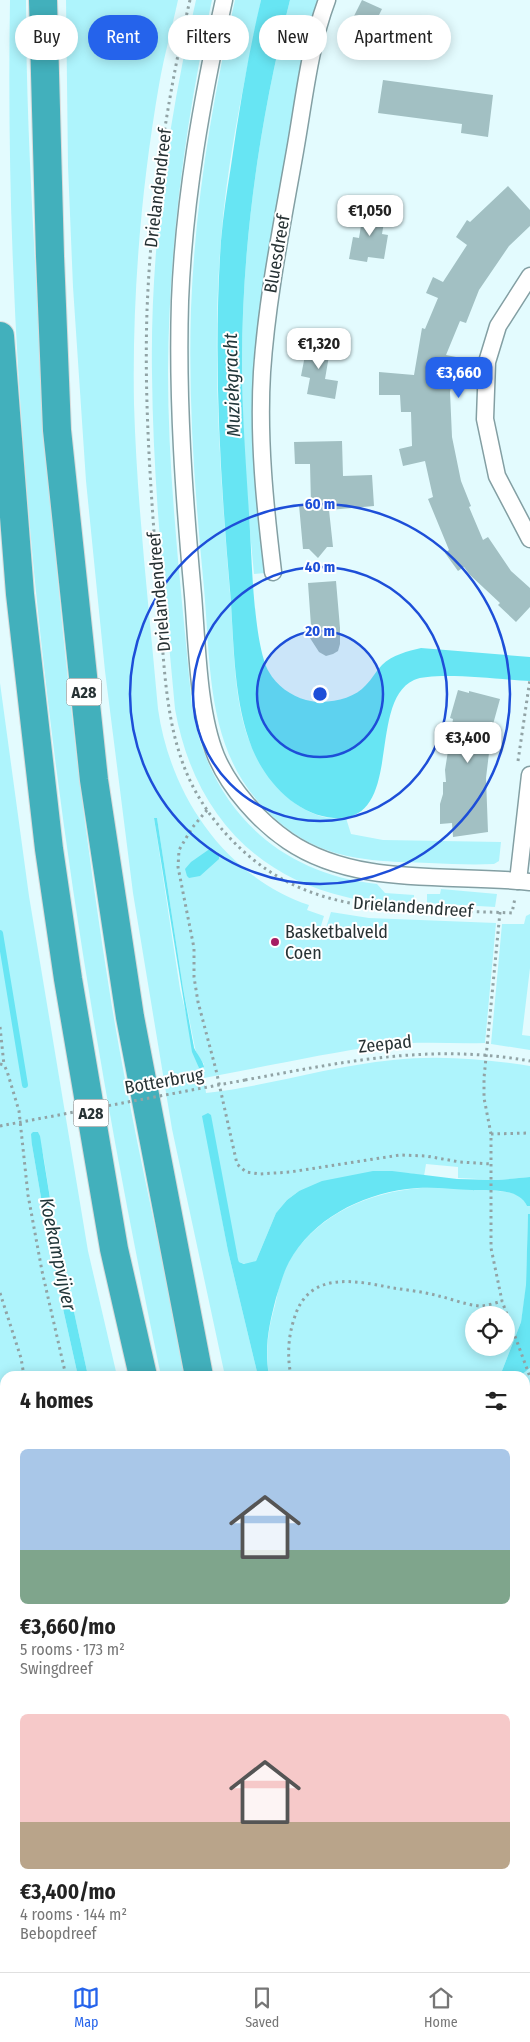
<!DOCTYPE html>
<meta charset="utf-8">
<style>
:root{--surface:#fff;--page:#f2f2f2;--text:#222;--muted:#767676;--line:#e0e0e0;--accent:#2563eb}
body{margin:0;font-family:"Fira Sans Condensed",sans-serif;background:var(--page);color:var(--text);height:100vh;display:flex;flex-direction:column;font-size:19px;white-space:nowrap}
*{box-sizing:border-box;margin:0}
p{font-size:16px;color:var(--muted)}
.icon{flex:none;width:28px;height:28px;fill:none;stroke:currentColor;stroke-width:2;stroke-linecap:round;stroke-linejoin:round}
.map{position:relative;flex:1;overflow:hidden}
.sheet{position:absolute;left:0px;top:1371px;width:530px;height:601px;display:flex;flex-direction:column;background:var(--surface);border-radius:15px 15px 0 0;box-shadow:0 2px 12px #0003}
.sheet>*{flex:none}
.hud{position:absolute;left:15px;top:15px;width:500px;height:45px;display:flex;gap:10px}
.fabs{position:absolute;left:465px;top:1306px;display:grid;gap:10px}
.fabs a{display:grid;place-items:center;width:50px;height:50px;border-radius:50%;background:var(--surface);box-shadow:0 2px 12px #0003;font-size:25px}
.price{position:absolute;translate:-50% -42px;padding:0 11px;border-radius:10px;background:#fff;color:#222;font-size:16px;line-height:32px;filter:drop-shadow(0 1px 2px #0008)}
.price::after{content:'';position:absolute;left:50%;top:30px;width:15px;height:11px;margin-left:-8px;background:inherit;clip-path:polygon(0 0,100% 0,50% 100%)}
.price.selected{background:var(--accent);color:#fff}
ul{padding:0;list-style:none}
li{display:grid;align-content:center;gap:10px;height:265px;padding:0 20px}
li span{display:grid;place-items:center;height:155px;border-radius:8px;color:#555}
li>.icon{margin-inline-start:auto}
span .icon{width:90px;height:90px;fill:#fffc;stroke-width:1}
li b{font-size:21px}
h2{display:flex;justify-content:space-between;align-items:center;height:60px;padding:0 20px;font-size:21px}
.chip{padding:0 18px;border-radius:22px;background:var(--surface);box-shadow:0 2px 12px #0003;font-size:18px;line-height:45px}
.chip.selected{background:var(--accent);color:#fff}
.dock{display:flex;justify-content:space-around;align-items:center;height:70px;border-top:1px solid var(--line);background:var(--surface);font-size:14px;color:var(--muted)}
.dock a{display:grid;justify-items:center;gap:2px}
.dock .selected{color:var(--accent)}
.map>svg:first-child{display:block}
.green{fill:#aef4fc;fill-rule:evenodd}
.water{fill:#67e5f3}
.lines{fill:none;stroke-linecap:round;stroke-linejoin:round}
.stream{stroke:#67e5f3;stroke-width:6}
.building{fill:#a2c0c3}
.lane-casing{stroke:#839fa3;stroke-width:11}
.street-casing{stroke:#839fa3;stroke-width:19}
.highway-casing{stroke:#d8dada;stroke-width:30}
.path{stroke:#91a3a5;stroke-width:3;stroke-dasharray:2.5 4;stroke-linecap:butt}
.lane{stroke:#fff;stroke-width:9}
.street{stroke:#fff;stroke-width:16}
.highway{stroke:#42b0bc;stroke-width:28}
.path-bridge{stroke:#91a3a5;stroke-width:3;stroke-dasharray:2.5 4;stroke-linecap:butt}
.ring{fill:none;stroke:#1d4ed8;stroke-width:2.5}
.poi-dot{fill:#a51c63;stroke:#fff;stroke-width:2}
.labels{text-anchor:middle;dominant-baseline:central;stroke-width:4;stroke-linejoin:round;paint-order:stroke}
.shield{fill:#fff;stroke:#687071;stroke-width:1}
.shield-label{font-size:16px;font-weight:bold;fill:#273234}
.street-label{font-size:18px;fill:#273234;stroke:#fff}
.poi-label{font-size:18px;fill:#273234;stroke:#fff;text-anchor:start}
.water-label{font-size:19px;font-style:italic;fill:#21373a;stroke:#fff}
.centre{fill:#1d4ed8;stroke:#fff;stroke-width:2.5}
.ring-label{font-size:15px;text-anchor:middle;font-weight:bold;fill:#1d4ed8;stroke:#fff;stroke-width:4;stroke-linejoin:round;paint-order:stroke}
</style>
<div class="map">
<svg width="530" height="1972" viewBox="0 0 530 1972">
<rect width="100%" height="100%" fill="#e3fbfe"/>
<!-- green -->
<g class="green">
<path d="M10,0H26C26,105 32,209 38,314C51,546 75,778 112,1007C133,1131 161,1254 188,1376H161C66,923 2,464 10,0Z"/>
<path d="M66,0H178C172,28 164,56 159,85C141,189 132,298 134,404C137,506 149,607 158,709C170,794 224,876 309,905L307,910L324,916L320,929L325,931L331,912L369,918L496,923L485,1043C452,1044 419,1041 385,1045C325,1053 264,1067 204,1078L206,1093C269,1086 330,1066 393,1060C439,1055 485,1059 530,1066V1177L498,1180L458,1178V1167L426,1164L424,1176L408,1173L299,1191L287,1200L276,1213L256,1261L248,1265L239,1262L238,1259L203,1116L228,1251L258,1376H225L172,1129L133,893L105,671L86,481L73,287L68,166ZM154,818H157L183,988L195,1048L197,1055L204,1064L203,1068H199L180,989Z"/>
<path d="M196,0H212C185,123 169,246 168,371C168,483 182,596 192,707C209,806 276,873 377,884L385,893L414,895V904C391,902 368,903 346,897C249,875 192,805 175,709C165,598 153,486 152,374C150,248 168,122 196,0Z"/>
<path d="M235,0H261C245,79 227,159 221,240C211,361 221,484 231,606C234,648 234,706 251,745C264,775 288,806 320,816C328,819 337,818 346,818L351,834L383,840L501,842L499,861L494,864C472,865 451,864 429,863C364,861 315,860 266,810C206,750 211,667 204,588C195,495 188,402 191,309C195,204 212,102 235,0Z"/>
<path d="M290,0H321L266,292L265,573L254,574C247,504 242,433 242,363C242,241 260,118 290,0Z"/>
<path d="M0,683L29,896L88,1251L117,1376H88L52,1211L44,1159L38,1132L32,1145L50,1250L78,1376H5V1743L0,1744Z"/>
<path d="M441,889L497,894L495,907L427,903V894H440Z"/>
<path d="M530,914V968L522,1035L530,1036V1050L491,1044L502,924H524L526,916Z"/>
<path d="M421,1188C439,1188 508,1188 520,1196C524,1198 525,1202 527,1206H530V1214H528L526,1289L521,1322L500,1376H269C265,1351 268,1330 275,1305C278,1290 282,1274 289,1261C317,1215 368,1192 421,1188ZM474,1315H506V1348H474Z"/>
<path d="M530,1368V1518L525,1525V1376H520Z"/>
<path d="M525,1554L530,1562V1762L525,1754Z"/>
<path d="M5,1756V1968H84L86,1972H0V1757Z"/>
<path d="M525,1781L530,1790V1972H438L436,1968H525Z"/>
</g>
<!-- water -->
<g class="water">
<path d="M261,0H290C260,118 242,241 242,363C242,419 247,475 250,531C252,563 254,646 269,672C276,685 291,696 306,700C325,705 353,700 366,685C372,679 376,671 382,665C392,655 408,651 421,648L530,657V681C505,680 434,671 414,680C366,702 405,823 334,818C294,815 261,777 249,740C233,693 234,639 230,590C220,474 213,358 221,241C223,216 227,191 231,166C239,111 248,55 261,0Z"/>
<path d="M154,818H157L183,988L194,1048C197,1054 203,1061 204,1067L201,1068H199L192,1052Z"/>
<path d="M211,848L219,854V859L200,876L189,878L187,876L185,869L191,862Z"/>
<path d="M208,1113L211,1115L238,1259L239,1262L244,1264L256,1261L276,1213L287,1200L299,1191L322,1181L373,1171H392L457,1179L498,1180L530,1177V1206H527C519,1187 489,1191 472,1190C451,1189 428,1186 407,1189C360,1195 313,1219 289,1262C283,1273 280,1286 276,1298C269,1325 264,1348 269,1376H258L228,1251L202,1116Z"/>
<path d="M33,1132H38L40,1136L52,1211L88,1376H78L50,1250L32,1145L31,1134Z"/>
<path d="M528,1214H530V1368L520,1376H500L521,1322L526,1285Z"/>
</g>
<g class="lines">
<!-- stream -->
<path class="stream" d="M0,933L25,1085"/>
</g>
<!-- building -->
<g class="building">
<path d="M362,0L382,9L373,27L353,18Z"/>
<path d="M383,80L493,95L488,137L461,133L462,124L378,113Z"/>
<path d="M508,186L530,210V226L509,246L479,290L466,323L460,321L446,355L456,357L450,392L452,437L461,481L471,506L469,507L483,540L488,537L511,571L530,588V607L516,622L498,605L500,603L470,575L464,567L458,571L445,553L449,550L428,499L433,497L425,461L403,466L399,449L412,446L411,412H401L400,395H379V372L414,375L422,328L425,329L438,298L426,293L433,277L443,282L467,245L456,237L467,220L470,222Z"/>
<path d="M364,207L386,210L382,234L388,235L384,259L368,257L367,262L349,259L353,237L359,238Z"/>
<path d="M308,340L331,344L325,379L338,381L335,399L307,394L310,378L301,376Z"/>
<path d="M342,441L343,476L372,475L374,506L329,510L333,547H327L318,558L309,549H303L299,505L311,504L310,464H295L294,442Z"/>
<path d="M336,581L340,628V644L338,651L333,654L326,656L319,652L310,638L309,626H311L308,583Z"/>
<path d="M458,690L469,693V691L500,699L492,728L486,778L488,832L453,837L452,823L440,824V804L443,794V782H446L445,770L453,719L450,718Z"/>
</g>
<g class="lines">
<!-- lane casing -->
<g class="lane-casing">
<g id="lane">
<path d="M109,1968L111,1972"/>
<path d="M145,1968L146,1972"/>
<path d="M242,1968L243,1972"/>
</g>
</g>
<!-- street casing -->
<g class="street-casing">
<g id="street">
<path d="M224,0C202,99 184,199 180,301C177,400 184,497 193,595C197,643 198,712 216,756C230,789 259,821 288,841C357,888 451,873 530,882"/>
<path d="M530,276L498,326L487,362L485,419L497,476L530,539"/>
<path d="M273,572C265,506 258,439 262,372C267,298 282,225 295,151C304,101 309,48 327,0"/>
<path d="M518,881L530,775"/>
</g>
</g>
<!-- highway casing -->
<g class="highway-casing">
<g id="highway">
<path d="M43,0L50,256L57,430L94,780L130,1017L199,1376"/>
<path d="M0,336L20,594L49,849L68,979L114,1249L143,1376"/>
<path d="M304,1968L306,1972"/>
<path d="M368,1968L369,1972"/>
</g>
</g>
<!-- path -->
<g class="path">
<path d="M190,0C166,102 151,207 147,311C144,403 151,494 158,585C163,640 163,706 181,758C194,798 221,834 255,861C330,920 422,908 512,913L515,898"/>
<path d="M518,761L530,679"/>
<path d="M207,810L192,828L179,850L178,867L194,948V977L198,1002L216,1070L237,1164L246,1172L260,1174L290,1172L400,1155L426,1156L460,1162L492,1164"/>
<path d="M500,912L484,1078V1098L491,1134V1248L502,1301L530,1377"/>
<path d="M0,1027L4,1065"/>
<path d="M0,1064L4,1065L7,1071L19,1111L28,1195L42,1271L66,1376"/>
<path d="M245,1080C344,1062 429,1043 530,1061"/>
<path d="M491,1134L530,1133"/>
<path d="M0,1293L21,1358L24,1376"/>
<path d="M291,1376C287,1356 288,1336 295,1316C310,1270 357,1281 393,1288C408,1290 424,1292 439,1296C452,1299 466,1305 480,1306C487,1306 495,1303 502,1301"/>
<path d="M0,1423L5,1420"/>
<path d="M0,1733L5,1732"/>
<path d="M454,1968L456,1972"/>
</g>
<!-- lane -->
<use href="#lane" class="lane"/>
<!-- street -->
<use href="#street" class="street"/>
<!-- highway -->
<use href="#highway" class="highway"/>
<!-- path-bridge -->
<path class="path-bridge" d="M0,1126L245,1080"/>
</g>
<!-- distance rings -->
<circle cx="320" cy="694" r="63" fill="#1d4ed8" fill-opacity=".12"/>
<g class="ring">
<circle cx="320" cy="694" r="63"/>
<circle cx="320" cy="694" r="127"/>
<circle cx="320" cy="694" r="190"/>
</g>
<!-- markers -->
<circle class="poi-dot" cx="275" cy="942" r="5"/>
<g class="labels">
<!-- shield labels -->
<g class="shield">
<rect x="66.5" y="678.5" width="35" height="27" rx="4"/>
<rect x="73.5" y="1099.5" width="35" height="27" rx="4"/>
</g>
<g class="shield-label">
<text x="84" y="692">A28</text>
<text x="91" y="1113">A28</text>
</g>
<!-- street labels -->
<g class="street-label">
<text transform="translate(158 188) rotate(-83)">Drielandendreef</text>
<text transform="translate(277 254) rotate(-80)">Bluesdreef</text>
<text transform="translate(159 592) rotate(-95)">Drielandendreef</text>
<text transform="translate(413 907) rotate(4)">Drielandendreef</text>
<text transform="translate(385 1044) rotate(-6)">Zeepad</text>
<text transform="translate(164 1081) rotate(-10)">Botterbrug</text>
</g>
<!-- poi labels -->
<g class="poi-label">
<text x="285" y="932">Basketbalveld<tspan x="285" dy="21">Coen</tspan></text>
</g>
<!-- water labels -->
<g class="water-label">
<text transform="translate(232 385) rotate(-92)">Muziekgracht</text>
<text transform="translate(58 1254) rotate(78)">Koekampvijver</text>
</g>
</g>
<circle cx="320" cy="694" r="8" class="centre"/>
<g class="ring-label">
<text x="320" y="509">60 m</text>
<text x="320" y="572">40 m</text>
<text x="320" y="636">20 m</text>
</g>
</svg>
<div class="fabs">
<a><svg class="icon" aria-label="locate" viewBox="0 0 24 24"><circle cx="12" cy="12" r="6"/><path d="M12 2v4M12 18v4M2 12h4M18 12h4"/></svg></a>
</div>
<b class="price" style="left:370px;top:237px">€1,050</b>
<b class="price" style="left:319px;top:370px">€1,320</b>
<b class="price selected" style="left:459px;top:399px">€3,660</b>
<b class="price" style="left:468px;top:764px">€3,400</b>
<div class="hud">
<a class="chip">Buy</a>
<a class="chip selected">Rent</a>
<a class="chip">Filters</a>
<a class="chip">New</a>
<a class="chip">Apartment</a>
</div>
<section class="sheet">
<h2>4 homes<svg class="icon" aria-label="filters" viewBox="0 0 24 24"><path d="M4 7h16M4 17h16"/><circle cx="9" cy="7" r="2"/><circle cx="15" cy="17" r="2"/></svg></h2>
<ul>
<li><span style="background:linear-gradient(#a9c7e8 65%,#7fa58c 0)"><svg class="icon" aria-label="home" viewBox="0 0 24 24"><path d="M3 11l9-7 9 7M6 9v11h12V9"/></svg></span><div><b>€3,660/mo</b><p>5 rooms · 173 m²</p><p>Swingdreef</p></div></li>
<li><span style="background:linear-gradient(#f6c9c9 70%,#b9a48a 0)"><svg class="icon" aria-label="home" viewBox="0 0 24 24"><path d="M3 11l9-7 9 7M6 9v11h12V9"/></svg></span><div><b>€3,400/mo</b><p>4 rooms · 144 m²</p><p>Bebopdreef</p></div></li>
</ul>
</section>
</div>
<nav class="dock">
<a class="selected"><svg class="icon" aria-label="map" viewBox="0 0 24 24"><path d="M3 6l6-2 6 2 6-2v14l-6 2-6-2-6 2zM9 4v14M15 6v14"/></svg>Map</a>
<a><svg class="icon" aria-label="saved" viewBox="0 0 24 24"><path d="M7 4h10v16l-5-4-5 4z"/></svg>Saved</a>
<a><svg class="icon" aria-label="home" viewBox="0 0 24 24"><path d="M3 11l9-7 9 7M6 9v11h12V9"/></svg>Home</a>
</nav>
